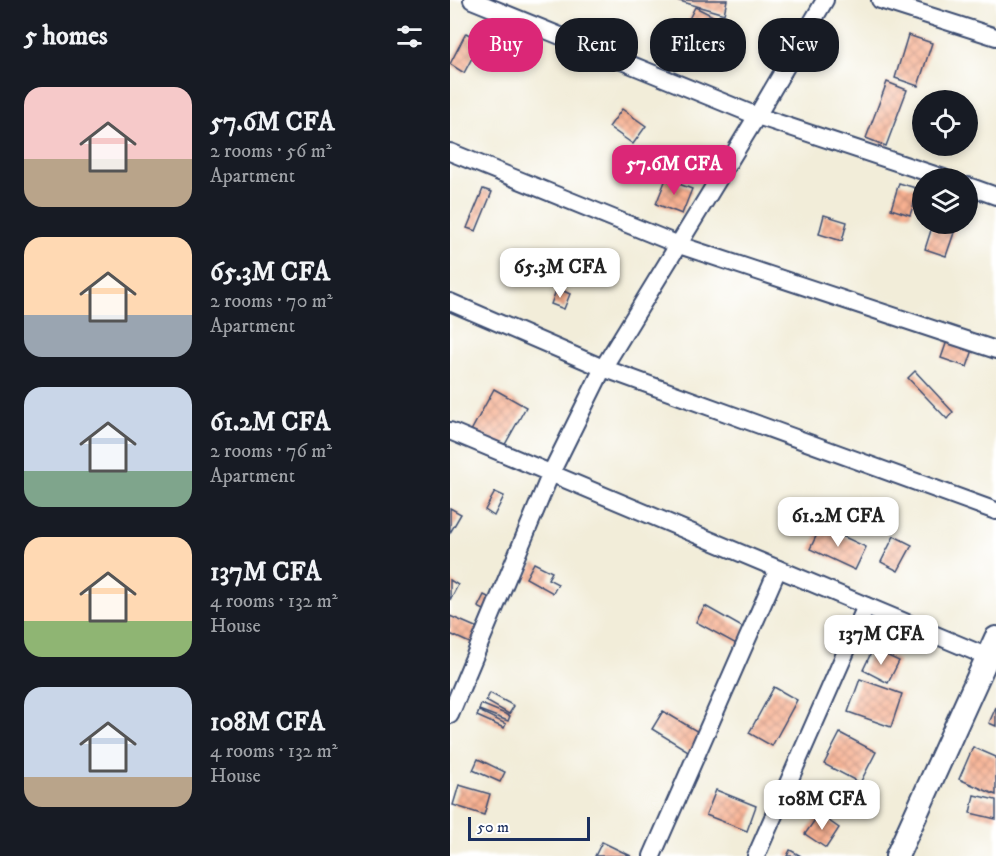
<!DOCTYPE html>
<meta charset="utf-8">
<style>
:root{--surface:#171b24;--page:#20242c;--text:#f1f3f6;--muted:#9ea1a6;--accent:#db2777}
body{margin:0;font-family:"IM FELL DW Pica",serif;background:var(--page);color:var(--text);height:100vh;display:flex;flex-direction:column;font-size:22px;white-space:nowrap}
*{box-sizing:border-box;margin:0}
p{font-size:20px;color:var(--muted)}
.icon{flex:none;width:33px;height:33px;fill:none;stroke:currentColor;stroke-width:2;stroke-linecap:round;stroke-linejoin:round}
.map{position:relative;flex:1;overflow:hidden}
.details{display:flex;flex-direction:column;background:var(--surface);width:450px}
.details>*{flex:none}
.guide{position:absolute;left:18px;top:18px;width:438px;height:54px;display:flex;gap:12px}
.buttons{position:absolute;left:462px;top:90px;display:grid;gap:12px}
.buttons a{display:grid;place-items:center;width:66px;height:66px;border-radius:50%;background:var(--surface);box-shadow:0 3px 9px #0003;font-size:30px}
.scale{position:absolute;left:18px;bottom:15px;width:122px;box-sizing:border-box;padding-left:6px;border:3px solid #1b2f5e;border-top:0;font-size:16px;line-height:21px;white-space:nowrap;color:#1b2f5e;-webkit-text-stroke:4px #fff;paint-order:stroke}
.price{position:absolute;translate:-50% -51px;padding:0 14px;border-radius:12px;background:#fff;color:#222;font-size:20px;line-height:39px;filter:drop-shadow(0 2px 3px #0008)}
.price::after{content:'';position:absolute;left:50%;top:36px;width:18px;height:14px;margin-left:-9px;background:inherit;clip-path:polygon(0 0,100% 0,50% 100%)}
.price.current{background:var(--accent);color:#fff}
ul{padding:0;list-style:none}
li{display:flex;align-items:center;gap:18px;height:150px;padding:0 24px}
li span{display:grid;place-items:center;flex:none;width:168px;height:120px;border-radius:18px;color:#555}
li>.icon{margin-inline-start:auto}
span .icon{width:72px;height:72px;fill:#fffc;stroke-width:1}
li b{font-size:26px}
h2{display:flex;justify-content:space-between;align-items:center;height:72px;padding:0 24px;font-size:26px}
.chip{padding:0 21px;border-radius:24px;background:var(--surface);box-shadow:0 3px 9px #0003;font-size:21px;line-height:54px}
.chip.current{background:var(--accent);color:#fff}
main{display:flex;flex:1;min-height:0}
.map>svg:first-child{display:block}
.building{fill:url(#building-cross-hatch)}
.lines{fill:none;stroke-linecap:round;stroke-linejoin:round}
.minor-casing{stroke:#3b4c70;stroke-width:20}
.secondary-casing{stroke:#3b4c70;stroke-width:26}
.minor{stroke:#fff;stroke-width:16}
.secondary{stroke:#fff;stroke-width:22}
</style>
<main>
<section class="details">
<h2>5 homes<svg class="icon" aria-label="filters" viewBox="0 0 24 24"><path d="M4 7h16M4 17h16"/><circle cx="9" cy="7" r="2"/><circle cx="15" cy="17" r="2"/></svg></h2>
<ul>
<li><span style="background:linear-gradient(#f6c9c9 60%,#b9a48a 0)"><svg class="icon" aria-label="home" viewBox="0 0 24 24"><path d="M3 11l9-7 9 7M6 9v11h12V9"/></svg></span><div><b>57.6M CFA</b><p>2 rooms · 56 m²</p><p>Apartment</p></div></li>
<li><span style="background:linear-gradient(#ffd9b3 65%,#9aa5b1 0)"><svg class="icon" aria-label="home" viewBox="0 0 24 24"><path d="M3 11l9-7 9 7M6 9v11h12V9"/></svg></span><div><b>65.3M CFA</b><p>2 rooms · 70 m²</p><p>Apartment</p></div></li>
<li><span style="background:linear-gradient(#c9d6e8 70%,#7fa58c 0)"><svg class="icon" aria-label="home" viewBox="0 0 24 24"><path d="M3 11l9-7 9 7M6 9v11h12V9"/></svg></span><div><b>61.2M CFA</b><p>2 rooms · 76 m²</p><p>Apartment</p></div></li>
<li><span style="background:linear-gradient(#ffd9b3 70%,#8fb573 0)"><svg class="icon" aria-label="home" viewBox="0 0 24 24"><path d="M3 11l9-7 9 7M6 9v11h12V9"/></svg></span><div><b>137M CFA</b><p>4 rooms · 132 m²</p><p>House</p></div></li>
<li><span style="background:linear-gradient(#c9d6e8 75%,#b9a48a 0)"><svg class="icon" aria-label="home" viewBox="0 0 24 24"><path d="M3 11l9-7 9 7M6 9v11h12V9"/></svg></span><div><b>108M CFA</b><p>4 rooms · 132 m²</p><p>House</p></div></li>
</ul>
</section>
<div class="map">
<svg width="546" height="856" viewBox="0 0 546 856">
<defs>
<pattern id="building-cross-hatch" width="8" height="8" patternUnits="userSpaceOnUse" patternTransform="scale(1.5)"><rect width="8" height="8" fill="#f8b191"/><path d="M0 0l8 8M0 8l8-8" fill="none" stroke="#c8907a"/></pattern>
</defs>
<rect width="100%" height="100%" fill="#fff"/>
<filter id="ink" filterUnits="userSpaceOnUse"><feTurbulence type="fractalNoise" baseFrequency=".0167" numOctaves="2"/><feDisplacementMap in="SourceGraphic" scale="12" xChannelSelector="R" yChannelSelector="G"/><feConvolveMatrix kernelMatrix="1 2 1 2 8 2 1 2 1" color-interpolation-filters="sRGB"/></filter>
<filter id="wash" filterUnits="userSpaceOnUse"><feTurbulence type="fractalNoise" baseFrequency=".008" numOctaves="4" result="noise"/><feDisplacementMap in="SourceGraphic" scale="24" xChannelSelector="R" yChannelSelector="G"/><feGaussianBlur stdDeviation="1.35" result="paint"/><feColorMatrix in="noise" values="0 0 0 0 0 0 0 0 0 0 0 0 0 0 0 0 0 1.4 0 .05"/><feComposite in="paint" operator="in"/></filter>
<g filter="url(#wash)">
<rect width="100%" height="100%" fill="#f2edd9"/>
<g id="blocks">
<!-- building -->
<g class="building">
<path d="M226,0H277L274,14Z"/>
<path d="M245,7L277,23L269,41L236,25Z"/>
<path d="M16,33L31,41L14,73L0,64Z"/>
<path d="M458,35L482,43L468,86L445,78Z"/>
<path d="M437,82L457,90L436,146L416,138Z"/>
<path d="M172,109L196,126L183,144L159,127Z"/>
<path d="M216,179L242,189L232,214L206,204Z"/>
<path d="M449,183L469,189L460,215L441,209Z"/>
<path d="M33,189L42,192L26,231L17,228Z"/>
<path d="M374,215L397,222L392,241L369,234Z"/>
<path d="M483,224H507L496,256L475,249Z"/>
<path d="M107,288L120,294L114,309L101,304Z"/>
<path d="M498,338L524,347L517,367L491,358Z"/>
<path d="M465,371L503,412L497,419L458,378Z"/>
<path d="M44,389L76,407L53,448L21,431Z"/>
<path d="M45,492L54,496L44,516L35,510Z"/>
<path d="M0,508L11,514L0,533Z"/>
<path d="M371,526L416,547L405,570L360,549Z"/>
<path d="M444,536L462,545L448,571L431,562Z"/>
<path d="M84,563L102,572L98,579L108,584L103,593L76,578Z"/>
<path d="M0,580L8,585L0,600Z"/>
<path d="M34,595L42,599L36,611L28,607Z"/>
<path d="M255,606L299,631L290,646L246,622Z"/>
<path d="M0,616L30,629L24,645L0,634Z"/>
<path d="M423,649L449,661L438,683L413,670Z"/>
<path d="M410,679L452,694L441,727L398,712Z"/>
<path d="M324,687L347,700L322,746L299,733Z"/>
<path d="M40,693L64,706L59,714L36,701Z"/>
<path d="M31,704L60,716L58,721L29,710Z"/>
<path d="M546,707V726L539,723Z"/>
<path d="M29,711L56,724L54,728L27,716Z"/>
<path d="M213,711L255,736L243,754L202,729Z"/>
<path d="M390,733L426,752L410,783L374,764Z"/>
<path d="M523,747L546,757V795L509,779Z"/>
<path d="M28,759L55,772L50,782L23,770Z"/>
<path d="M9,785L40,794L34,815L3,805Z"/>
<path d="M266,790L306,806L297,831L256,815Z"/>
<path d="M524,795L546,800V819L520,813Z"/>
<path d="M369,814L389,828L376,848L355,834Z"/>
<path d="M152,842L181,856H145Z"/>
<path d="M340,850L351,856H337Z"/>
</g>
</g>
</g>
<g filter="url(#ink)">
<use href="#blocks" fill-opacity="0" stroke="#3b4c70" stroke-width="1.5"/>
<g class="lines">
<!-- minor casing -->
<g class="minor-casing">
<g id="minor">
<path d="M22,0L307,116L494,178"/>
<path d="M430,0L546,37"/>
<path d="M0,152L229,245L546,350"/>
<path d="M518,186L546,196"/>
<path d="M0,302L153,368L546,511"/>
<path d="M0,431L538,657"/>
<path d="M0,715L101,473L153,368L307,116L375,0"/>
<path d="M202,856L328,569"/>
<path d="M306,856L416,606"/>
</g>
</g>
<!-- secondary casing -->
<g class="secondary-casing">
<path id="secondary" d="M447,856L546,638"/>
</g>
<!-- minor -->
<use href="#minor" class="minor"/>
<!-- secondary -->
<use href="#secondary" class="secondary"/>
</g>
</g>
</svg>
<div class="buttons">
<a><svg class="icon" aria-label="locate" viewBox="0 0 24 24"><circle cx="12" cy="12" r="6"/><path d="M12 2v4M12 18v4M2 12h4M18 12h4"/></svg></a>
<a><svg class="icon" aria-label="layers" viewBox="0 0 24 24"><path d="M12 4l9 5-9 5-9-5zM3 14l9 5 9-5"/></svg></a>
</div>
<div class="scale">50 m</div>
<b class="price current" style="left:224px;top:196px">57.6M CFA</b>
<b class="price" style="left:110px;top:299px">65.3M CFA</b>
<b class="price" style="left:388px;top:548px">61.2M CFA</b>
<b class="price" style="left:431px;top:666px">137M CFA</b>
<b class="price" style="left:372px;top:831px">108M CFA</b>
<div class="guide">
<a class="chip current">Buy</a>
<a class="chip">Rent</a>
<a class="chip">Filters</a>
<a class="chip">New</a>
</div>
</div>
</main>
